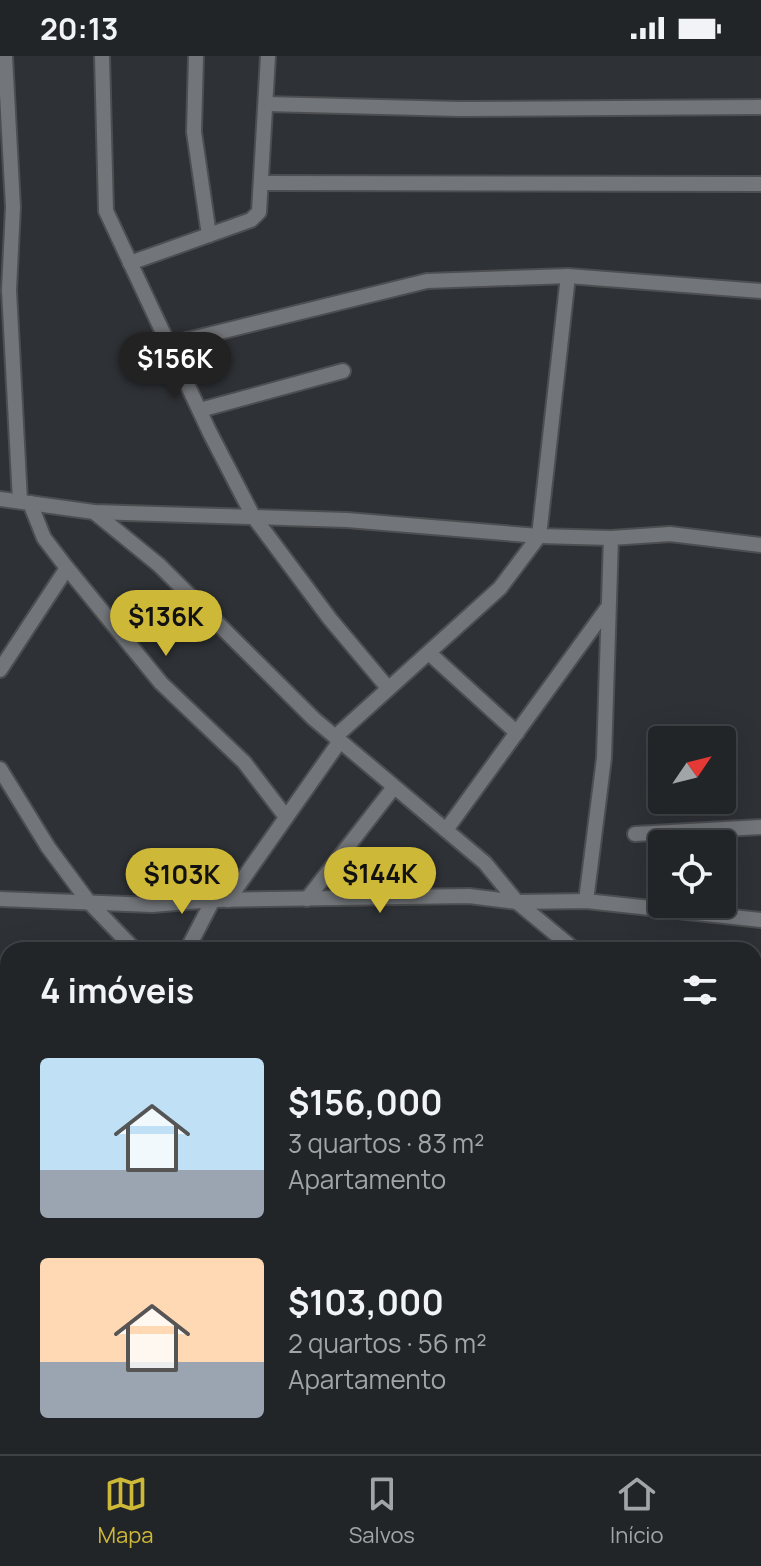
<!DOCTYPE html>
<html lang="pt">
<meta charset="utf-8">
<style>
:root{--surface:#222528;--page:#2a2d30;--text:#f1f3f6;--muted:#a2a5a8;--line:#3f4245;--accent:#ceb837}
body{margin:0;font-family:Manrope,sans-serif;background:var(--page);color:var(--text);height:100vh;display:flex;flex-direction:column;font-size:30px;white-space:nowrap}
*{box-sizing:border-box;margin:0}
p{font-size:26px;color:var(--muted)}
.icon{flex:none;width:44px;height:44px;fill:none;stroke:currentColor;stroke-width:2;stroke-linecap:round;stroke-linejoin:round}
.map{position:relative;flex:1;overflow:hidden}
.panel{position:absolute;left:0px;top:886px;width:762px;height:512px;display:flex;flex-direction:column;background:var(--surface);border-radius:24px 24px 0 0;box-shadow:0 8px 32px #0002,0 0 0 2px var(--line)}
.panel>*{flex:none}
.needle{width:52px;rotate:55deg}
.controls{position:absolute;left:648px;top:670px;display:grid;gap:16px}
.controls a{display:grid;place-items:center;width:88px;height:88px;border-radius:8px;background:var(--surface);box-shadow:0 8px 32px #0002,0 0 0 2px var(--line);font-size:40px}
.price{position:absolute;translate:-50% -68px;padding:0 18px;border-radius:28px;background:var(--accent);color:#111;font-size:26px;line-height:52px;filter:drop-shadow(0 2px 4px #0008)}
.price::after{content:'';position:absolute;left:50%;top:48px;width:24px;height:18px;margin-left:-12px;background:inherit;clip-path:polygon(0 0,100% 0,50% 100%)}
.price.active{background:#222;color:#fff}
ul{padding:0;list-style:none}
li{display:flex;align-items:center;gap:24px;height:200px;padding:0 40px}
li span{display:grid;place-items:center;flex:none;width:224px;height:160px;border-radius:8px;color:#555}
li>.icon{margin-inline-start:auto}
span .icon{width:96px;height:96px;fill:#fffc;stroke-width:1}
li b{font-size:34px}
h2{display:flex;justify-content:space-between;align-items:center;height:96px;padding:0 40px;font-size:34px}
.status{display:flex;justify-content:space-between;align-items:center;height:56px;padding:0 40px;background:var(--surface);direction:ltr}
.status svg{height:22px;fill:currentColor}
.dock{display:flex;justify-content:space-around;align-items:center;height:112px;border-top:2px solid var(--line);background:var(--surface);font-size:22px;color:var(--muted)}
.dock a{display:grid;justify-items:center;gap:4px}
.dock .active{color:var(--accent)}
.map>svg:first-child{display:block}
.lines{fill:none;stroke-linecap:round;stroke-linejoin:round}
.minor-casing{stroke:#4d4e51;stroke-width:18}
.minor{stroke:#727579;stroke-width:14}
</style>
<div class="status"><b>20:13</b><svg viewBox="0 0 49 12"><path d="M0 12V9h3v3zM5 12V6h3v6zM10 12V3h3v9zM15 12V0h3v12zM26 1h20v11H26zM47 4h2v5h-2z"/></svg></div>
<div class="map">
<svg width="761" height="1398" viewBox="0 0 761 1398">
<rect width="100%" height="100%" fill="#2e3135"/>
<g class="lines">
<!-- minor casing -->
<g class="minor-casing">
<g id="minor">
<path d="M5,0L13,151L9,234L20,445"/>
<path d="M102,0L106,155L210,377L253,460L330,563L388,632"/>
<path d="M196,0L194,76L209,179"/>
<path d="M266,48L459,53L761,51"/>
<path d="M262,127L761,128"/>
<path d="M130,207L251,164L259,156L268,0"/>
<path d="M171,288L427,225L568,220L761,235"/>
<path d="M200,354L343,315"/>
<path d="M0,443L94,456L347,464L539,480L611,482L670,478L761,489"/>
<path d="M30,447L44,482L67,512L161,627L244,706L286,761"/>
<path d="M94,456L159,509L314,663L485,807L517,846L575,894"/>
<path d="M429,597L517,677"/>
<path d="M0,614L67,512"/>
<path d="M335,681L500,532L539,480L568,220"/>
<path d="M0,713L48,791L88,845L135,894"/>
<path d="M446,774L608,551"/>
<path d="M635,778L761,771"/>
<path d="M0,843L152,849L213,844L469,840L517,846L586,845L761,864"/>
<path d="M307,843L394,731"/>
<path d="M228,844L340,685"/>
<path d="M586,845L604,702L611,482"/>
<path d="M187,894L213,844"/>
<path d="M0,1014L8,1025"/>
<path d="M0,1100L8,1092"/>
<path d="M0,1121H8"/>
<path d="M761,1173L757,1202L761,1236"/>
<path d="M0,1245L8,1254"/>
<path d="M754,1343L761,1348"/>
<path d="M106,1390L111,1398"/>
<path d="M422,1390L430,1398"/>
<path d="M530,1390L534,1398"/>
</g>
</g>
<!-- minor -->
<use href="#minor" class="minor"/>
</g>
</svg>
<div class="controls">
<a><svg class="needle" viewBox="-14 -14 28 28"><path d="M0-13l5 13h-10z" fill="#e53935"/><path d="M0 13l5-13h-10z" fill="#a2a5a8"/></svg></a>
<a><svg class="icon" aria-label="locate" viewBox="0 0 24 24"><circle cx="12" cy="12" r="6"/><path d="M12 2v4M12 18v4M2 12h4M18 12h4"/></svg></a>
</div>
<b class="price active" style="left:175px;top:344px">$156K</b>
<b class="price" style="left:166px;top:602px">$136K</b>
<b class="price" style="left:380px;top:859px">$144K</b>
<b class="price" style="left:182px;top:860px">$103K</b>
<section class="panel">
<h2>4 imóveis<svg class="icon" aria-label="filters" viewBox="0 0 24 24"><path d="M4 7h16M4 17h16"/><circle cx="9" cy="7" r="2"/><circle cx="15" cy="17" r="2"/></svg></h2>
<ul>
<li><span style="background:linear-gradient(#bfe0f5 70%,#9aa5b1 0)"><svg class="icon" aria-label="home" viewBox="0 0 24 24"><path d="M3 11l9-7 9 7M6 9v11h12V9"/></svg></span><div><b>$156,000</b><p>3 quartos · 83 m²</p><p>Apartamento</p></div></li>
<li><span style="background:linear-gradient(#ffd9b3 65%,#9aa5b1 0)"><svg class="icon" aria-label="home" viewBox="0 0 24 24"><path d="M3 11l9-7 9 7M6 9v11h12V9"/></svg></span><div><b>$103,000</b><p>2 quartos · 56 m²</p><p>Apartamento</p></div></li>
</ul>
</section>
</div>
<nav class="dock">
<a class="active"><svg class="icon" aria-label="map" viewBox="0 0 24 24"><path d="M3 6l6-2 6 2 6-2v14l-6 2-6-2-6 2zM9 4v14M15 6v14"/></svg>Mapa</a>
<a><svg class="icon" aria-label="saved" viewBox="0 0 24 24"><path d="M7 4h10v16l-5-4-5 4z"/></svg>Salvos</a>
<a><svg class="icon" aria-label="home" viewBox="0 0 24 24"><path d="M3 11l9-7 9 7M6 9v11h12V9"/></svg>Início</a>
</nav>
